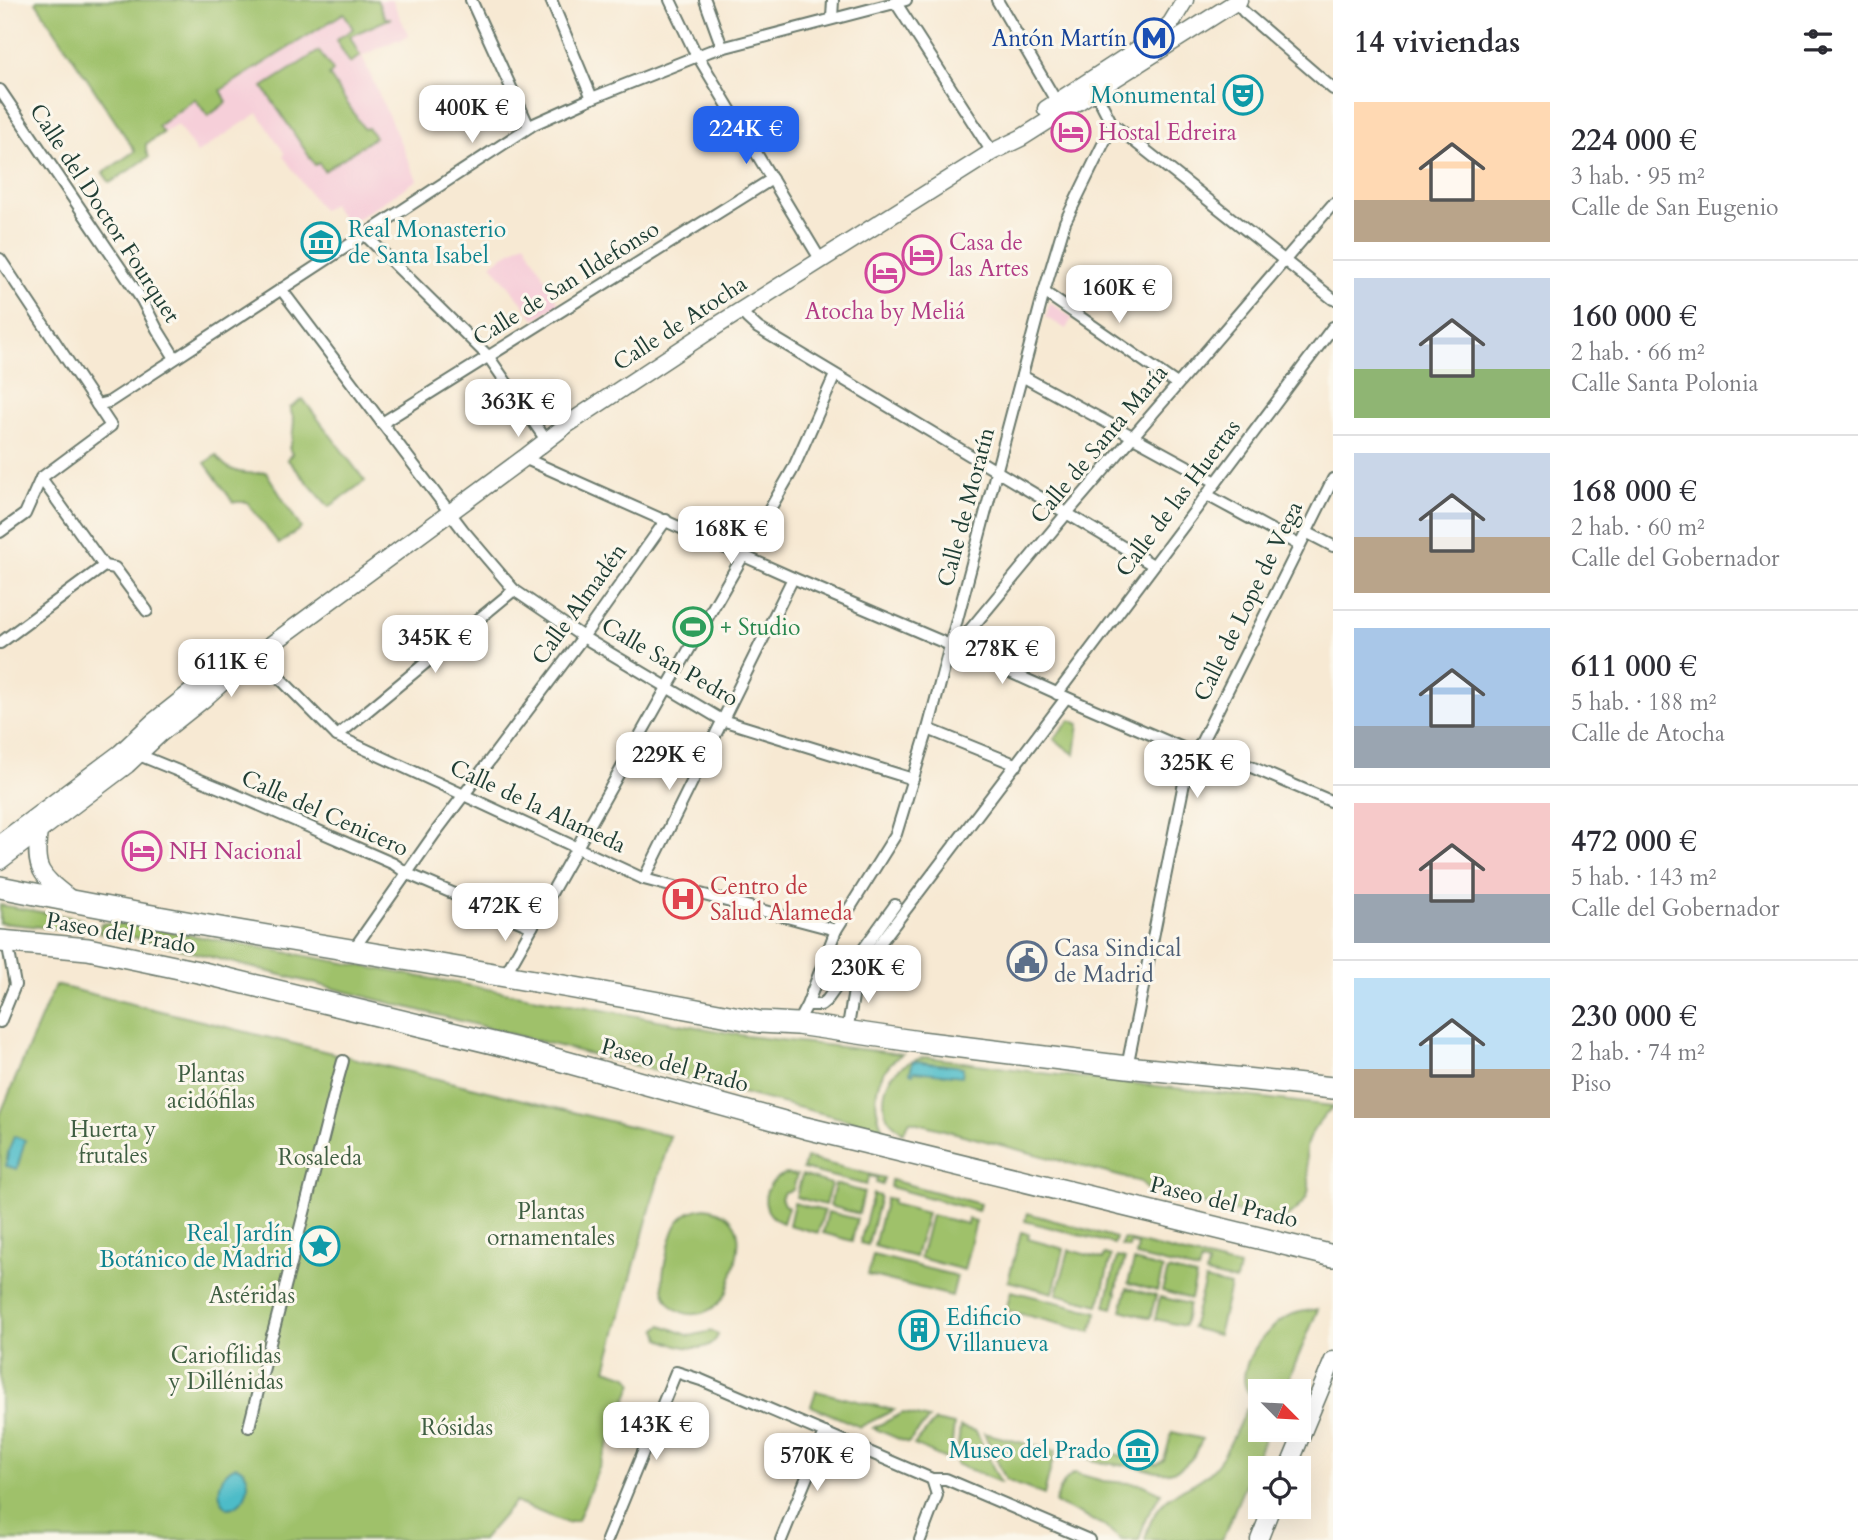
<!DOCTYPE html>
<html lang="es">
<meta charset="utf-8">
<style>
:root{--surface:#fff;--page:#f7f7f7;--text:#2b2b33;--muted:#7c7c81;--line:#e1e1e2;--accent:#2563eb}
body{margin:0;font-family:Cardo,serif;background:var(--page);color:var(--text);height:100vh;display:flex;flex-direction:column;font-size:26px;white-space:nowrap}
*{box-sizing:border-box;margin:0}
p{font-size:23px;color:var(--muted)}
.icon{flex:none;width:38px;height:38px;fill:none;stroke:currentColor;stroke-width:2;stroke-linecap:round;stroke-linejoin:round}
.map{position:relative;flex:1;overflow:hidden}
.panel{display:flex;flex-direction:column;background:var(--surface);width:525px}
.panel>*{flex:none}
.needle{width:46px;rotate:114deg}
.controls{position:absolute;left:1248px;top:1379px;display:grid;gap:14px}
.controls a{display:grid;place-items:center;width:63px;height:63px;border-radius:0px;background:var(--surface);box-shadow:0 7px 28px #0002;font-size:35px}
.price{position:absolute;translate:-50% -60px;padding:0 16px;border-radius:14px;background:#fff;color:#222;font-size:23px;line-height:46px;filter:drop-shadow(0 2px 4px #0008)}
.price::after{content:'';position:absolute;left:50%;top:42px;width:21px;height:16px;margin-left:-10px;background:inherit;clip-path:polygon(0 0,100% 0,50% 100%)}
.price.current{background:var(--accent);color:#fff}
ul{padding:0;list-style:none}
li{display:flex;align-items:center;gap:21px;height:175px;padding:0 21px}
li+li{border-top:2px solid var(--line)}
li span{display:grid;place-items:center;flex:none;width:196px;height:140px;border-radius:0px;color:#555}
li>.icon{margin-inline-start:auto}
span .icon{width:84px;height:84px;fill:#fffc;stroke-width:1}
li b{font-size:30px}
h2{display:flex;justify-content:space-between;align-items:center;height:84px;padding:0 21px;font-size:30px}
main{display:flex;flex:1;min-height:0}
.map>svg:first-child{display:block}
.built{fill:#f6cfd9}
.green{fill:#9fc16b;stroke:#5f7f50;stroke-width:2}
.water{fill:#4ebcc8;stroke:#367c7e;stroke-width:2}
.lines{fill:none;stroke-linecap:round;stroke-linejoin:round}
.street-casing{stroke:#6b796c;stroke-width:14}
.secondary-casing{stroke:#6b796c;stroke-width:19}
.highway-casing{stroke:#6b796c;stroke-width:24}
.street{stroke:#fff;stroke-width:10}
.secondary{stroke:#fff;stroke-width:16}
.highway{stroke:#fff;stroke-width:21}
.labels{text-anchor:middle;dominant-baseline:central;stroke-width:6;stroke-linejoin:round;paint-order:stroke}
.transit-label{font-size:23px;fill:#164399;stroke:#fbf7ec;text-anchor:end}
.culture-label{font-size:23px;fill:#0d838f;stroke:#fbf7ec;text-anchor:end}
.hotel-label{font-size:23px;fill:#b23c85;stroke:#fbf7ec;text-anchor:start}
.street-label{font-size:23px;fill:#1f3d34;stroke:#fbf7ec}
.leisure-label{font-size:23px;fill:#27864d;stroke:#fbf7ec;text-anchor:start}
.health-label{font-size:23px;fill:#be3a42;stroke:#fbf7ec;text-anchor:start}
.service-label{font-size:23px;fill:#4e5e75;stroke:#fbf7ec;text-anchor:start}
.park-label{font-size:23px;fill:#3f5e42;stroke:#fbf7ec}
</style>
<main>
<div class="map">
<svg width="1333" height="1540" viewBox="0 0 1333 1540">
<rect width="100%" height="100%" fill="#fbf7ec"/>
<filter id="ink" filterUnits="userSpaceOnUse"><feTurbulence type="fractalNoise" baseFrequency=".0143" numOctaves="2"/><feDisplacementMap in="SourceGraphic" scale="14" xChannelSelector="R" yChannelSelector="G"/><feConvolveMatrix kernelMatrix="1 2 1 2 8 2 1 2 1" color-interpolation-filters="sRGB"/></filter>
<filter id="wash" filterUnits="userSpaceOnUse"><feTurbulence type="fractalNoise" baseFrequency=".00686" numOctaves="4" result="noise"/><feDisplacementMap in="SourceGraphic" scale="28" xChannelSelector="R" yChannelSelector="G"/><feGaussianBlur stdDeviation="1.57" result="paint"/><feColorMatrix in="noise" values="0 0 0 0 0 0 0 0 0 0 0 0 0 0 0 0 0 1.4 0 .05"/><feComposite in="paint" operator="in"/></filter>
<g filter="url(#wash)">
<rect width="100%" height="100%" fill="#f7e9d3"/>
<!-- built -->
<g class="built">
<path d="M37,0H392L409,36L399,41L397,40L362,56L417,180L346,226L332,204L322,210L283,156L285,154L258,113L197,153L177,124L146,144V151L149,157L110,183L103,173L135,151L36,2Z"/>
<path d="M525,242L559,304L535,319L491,264Z"/>
<path d="M1050,302L1072,318L1066,329L1046,317Z"/>
</g>
<!-- green -->
<g class="green">
<path d="M37,0H377L385,18H391L350,36L360,56L350,63L336,40L353,29L344,13L221,90L227,102L208,116L195,99L158,126L163,133L146,144V151L149,157L110,183L103,173L135,151L36,2Z"/>
<path d="M319,51L333,71L329,75L364,129L368,128L375,137L324,171L319,163L315,165L263,87Z"/>
<path d="M303,399L365,481L329,507L287,459L292,454L289,448L292,440L294,421L290,408Z"/>
<path d="M216,455C228,474 246,475 266,472L301,528L279,544L247,502H233L205,463Z"/>
<path d="M1070,720L1079,724L1075,755L1054,739Z"/>
<path d="M0,905L82,919L81,931L0,923Z"/>
<path d="M101,923L130,924L746,1036L902,1054C875,1072 870,1101 883,1129L125,935L99,933Z"/>
<path d="M55,985L670,1136L606,1369L628,1376L633,1383L578,1520L567,1523L515,1502L482,1540H0V1115Z"/>
<path d="M927,1057L1042,1073L1333,1106C1323,1118 1308,1133 1306,1148C1304,1164 1314,1183 1306,1198C1302,1206 1288,1216 1281,1222L1148,1191L1141,1182L910,1121L903,1133C899,1129 891,1123 888,1118C885,1114 884,1106 884,1101C884,1076 903,1061 927,1057Z"/>
<path d="M806,1158L884,1178L882,1185L876,1183L877,1178L869,1176L866,1185L803,1169Z"/>
<path d="M786,1174L797,1175L793,1190L784,1192L781,1198L784,1205L788,1207L783,1223C757,1214 761,1181 786,1174Z"/>
<path d="M802,1175L831,1184L825,1205L796,1197Z"/>
<path d="M891,1180L980,1204L978,1211L890,1187Z"/>
<path d="M835,1184L864,1192L859,1214L830,1206Z"/>
<path d="M873,1194L880,1196L868,1245L860,1243Z"/>
<path d="M886,1198L893,1199L892,1204L927,1213L915,1257L874,1246Z"/>
<path d="M794,1203L824,1211L818,1233L789,1225Z"/>
<path d="M705,1208C756,1215 736,1260 727,1292C713,1319 675,1324 664,1292C659,1279 671,1228 681,1219C687,1212 696,1209 705,1208Z"/>
<path d="M828,1212L857,1219L852,1241L823,1233Z"/>
<path d="M1027,1213L1116,1238L1114,1244L1025,1221Z"/>
<path d="M931,1215L967,1224L968,1219L976,1221L964,1270L920,1258Z"/>
<path d="M1021,1232L1029,1234L1028,1239L1064,1249L1053,1293L1008,1281Z"/>
<path d="M1123,1239L1239,1267L1236,1281L1206,1274L1208,1264L1201,1262L1198,1271L1136,1256L1138,1245L1130,1243L1129,1248L1121,1246Z"/>
<path d="M1069,1250L1103,1259L1105,1254L1111,1256L1099,1305L1057,1294Z"/>
<path d="M873,1255L957,1276L952,1296L868,1275Z"/>
<path d="M1117,1257L1125,1259L1115,1292L1117,1293L1113,1308L1105,1306Z"/>
<path d="M1134,1261L1163,1269L1157,1291L1128,1283Z"/>
<path d="M1168,1270L1196,1277L1191,1299L1162,1291Z"/>
<path d="M1205,1280L1230,1286L1218,1335L1192,1328Z"/>
<path d="M1127,1288L1156,1296L1150,1318L1121,1310Z"/>
<path d="M1011,1291L1097,1312L1091,1332L1006,1310Z"/>
<path d="M1160,1297L1189,1304L1184,1326L1155,1319Z"/>
<path d="M1318,1309L1284,1391H1260V1402C1220,1383 1265,1326 1291,1315C1299,1311 1309,1311 1318,1309Z"/>
<path d="M662,1325L690,1336L712,1331L718,1335C709,1357 677,1346 660,1339L657,1329Z"/>
<path d="M816,1391L894,1410L860,1427L811,1406Z"/>
<path d="M1246,1409L1260,1416V1430H1268L1222,1540H1145C1149,1520 1160,1501 1178,1492C1190,1485 1201,1481 1211,1471C1227,1455 1236,1430 1246,1409Z"/>
<path d="M903,1413L929,1419L908,1443L873,1428Z"/>
<path d="M935,1421L954,1425L950,1461L914,1445Z"/>
<path d="M960,1427L976,1431L1000,1482L956,1464Z"/>
<path d="M1172,1432L1202,1439C1196,1459 1180,1475 1158,1472C1151,1471 1144,1468 1136,1467C1112,1463 1102,1466 1078,1454L1080,1445L1157,1465L1164,1460Z"/>
<path d="M984,1433L1055,1451L1044,1495L1006,1480Z"/>
<path d="M1075,1473L1103,1481L1142,1484L1161,1493L1146,1518L1139,1540H1122L1101,1524L1057,1504L1055,1502C1060,1491 1063,1478 1075,1473Z"/>
</g>
<!-- water -->
<g class="water">
<path d="M913,1061L963,1067L962,1076L914,1071L913,1074L910,1073Z"/>
<path d="M14,1136L25,1140L17,1169L6,1166L8,1153Z"/>
<path d="M236,1466C257,1473 248,1507 228,1508C213,1496 219,1473 236,1466Z"/>
</g>
</g>
<g filter="url(#ink)">
<g class="lines">
<!-- street casing -->
<g class="street-casing">
<g id="street">
<path d="M471,0L529,127"/>
<path d="M551,0L592,98"/>
<path d="M670,0L693,48L820,259"/>
<path d="M705,0L722,47"/>
<path d="M997,0L1059,106"/>
<path d="M1236,2L1244,12L1333,89"/>
<path d="M896,3L992,152"/>
<path d="M832,18L833,0"/>
<path d="M0,90L142,300L157,329L175,358"/>
<path d="M1095,91L1113,126"/>
<path d="M364,234L488,356L546,440"/>
<path d="M0,259L111,426L41,478L25,514L0,532"/>
<path d="M281,289L463,530L514,590L583,637L722,720L913,779"/>
<path d="M1044,292L1177,384"/>
<path d="M741,310L747,318L758,328L1153,565"/>
<path d="M1022,376L1216,482"/>
<path d="M97,405L109,402L534,124L592,98L710,51L906,0"/>
<path d="M382,423L772,179"/>
<path d="M524,458L793,578L950,645L1081,704L1194,753"/>
<path d="M41,478L104,566L115,568L147,611"/>
<path d="M1207,495L1299,545"/>
<path d="M1306,532L1333,546"/>
<path d="M0,643L104,566"/>
<path d="M950,645L960,642L1067,513L1333,204"/>
<path d="M257,655L337,736L644,879L836,930"/>
<path d="M1057,694L1333,327"/>
<path d="M928,729L1017,765"/>
<path d="M337,736L514,590"/>
<path d="M1200,745L1333,802"/>
<path d="M139,755L225,790L394,864L408,874L532,927"/>
<path d="M644,879L793,578"/>
<path d="M353,950L435,833L583,637L666,520"/>
<path d="M505,975L668,686L793,469L835,375"/>
<path d="M809,1005H821L827,1000L895,905"/>
<path d="M0,1022L15,985L7,941"/>
<path d="M797,1024L807,1005L836,930L896,834L928,729L1044,292L1065,222L1111,128L1115,126L1333,299"/>
<path d="M847,1032L856,979L859,971L1066,698"/>
<path d="M1127,1067L1188,763L1190,758L1200,745L1333,479"/>
<path d="M336,1086L343,1061"/>
<path d="M293,1256L335,1091"/>
<path d="M273,1333L292,1260"/>
<path d="M249,1427L272,1335"/>
<path d="M607,1540L676,1372L701,1380L932,1479H946L1089,1540"/>
<path d="M781,1540L825,1433"/>
<path d="M920,1540L937,1495L932,1479"/>
</g>
</g>
<!-- secondary casing -->
<g class="secondary-casing">
<g id="secondary">
<path d="M1046,109L1158,36L1171,23L1185,0"/>
<path d="M39,832C33,871 42,876 71,899"/>
<path d="M0,843L120,753L153,722L196,688L222,677"/>
<path d="M0,861L127,765L160,734L204,699L234,672L524,458L568,424L718,325L992,152L1021,138L1239,0"/>
<path d="M1288,1468L1333,1360"/>
<path d="M1259,1540L1272,1507"/>
</g>
</g>
<!-- highway casing -->
<g class="highway-casing">
<g id="highway">
<path d="M0,887C252,938 507,972 760,1022L797,1024L920,1042L1127,1067L1333,1088"/>
<path d="M0,941L88,949L203,973L526,1051L806,1128L1333,1256"/>
</g>
</g>
<!-- street -->
<use href="#street" class="street"/>
<!-- secondary -->
<use href="#secondary" class="secondary"/>
<!-- highway -->
<use href="#highway" class="highway"/>
</g>
</g>
<!-- icons -->
<defs>
<g id="metro-ring" transform="scale(2.0125)"><circle r="9.5" fill="#fbf7ec" stroke="#1a4fb4" stroke-width="1.5"/><path d="M-5.5 5V-5H-3L0 0L3-5H5.5V5H3V-.5L0 4L-3-.5V5Z" fill="#1a4fb4"/></g>
<g id="theatre-ring" transform="scale(2.0125)"><circle r="9.5" fill="#fbf7ec" stroke="#0f9aa8" stroke-width="1.5"/><path d="M-5-5.5Q0-4 5-5.5V0Q5 5 0 6Q-5 5-5 0ZM-3.3-2.5H-1v1.5H-3.3ZM1-2.5H3.3v1.5H1ZM-2.8 1Q0 5.5 2.8 1Z" fill="#0f9aa8"/></g>
<g id="hotel-ring" transform="scale(2.0125)"><circle r="9.5" fill="#fbf7ec" stroke="#d1479c" stroke-width="1.5"/><path d="M-6-4.5h1.5V1H6V5H4.5V3h-9V5H-6ZM-4 0a1.8 1.8 0 1 1 3.6 0ZM.5 0V-2.5h3Q6-2.5 6 0Z" fill="#d1479c"/></g>
<g id="museum-ring" transform="scale(2.0125)"><circle r="9.5" fill="#fbf7ec" stroke="#0f9aa8" stroke-width="1.5"/><path d="M0-6L6-3V-2H-6V-3ZM-5-1h2V3h-2ZM-1-1h2V3h-2ZM3-1h2V3H3ZM-6 4H6V6H-6Z" fill="#0f9aa8"/></g>
<g id="stadium-ring" transform="scale(2.0125)"><circle r="9.5" fill="#fbf7ec" stroke="#2e9e5b" stroke-width="1.5"/><path d="M0-5a6.5 5 0 1 0 0 10a6.5 5 0 1 0 0-10ZM-3.5-1.8h7v3.6h-7Z" fill="#2e9e5b"/></g>
<g id="hospital-ring" transform="scale(2.0125)"><circle r="9.5" fill="#fbf7ec" stroke="#e0444e" stroke-width="1.5"/><path d="M-5-5h3v3.5h4V-5h3V5h-3V1.5h-4V5h-3Z" fill="#e0444e"/></g>
<g id="civic-ring" transform="scale(2.0125)"><circle r="9.5" fill="#fbf7ec" stroke="#5c6f8a" stroke-width="1.5"/><path d="M-.6-6.5H3V-4.5H.6V-3L4-1V1h2V6H-6V1h2V-1L-.6-3ZM-1.2 2.5V6h2.4V2.5Z" fill="#5c6f8a"/></g>
<g id="sight-ring" transform="scale(2.0125)"><circle r="9.5" fill="#fbf7ec" stroke="#0f9aa8" stroke-width="1.5"/><path d="M0-6L1.8-2.2L6-1.7L2.9 1.2L3.7 5.4L0 3.3L-3.7 5.4L-2.9 1.2L-6-1.7L-1.8-2.2Z" fill="#0f9aa8"/></g>
<g id="building-ring" transform="scale(2.0125)"><circle r="9.5" fill="#fbf7ec" stroke="#0f9aa8" stroke-width="1.5"/><path d="M-4-6H4V6H1V3H-1V6H-4ZM-2.5-4.3h1.7v1.8h-1.7ZM.8-4.3h1.7v1.8H.8ZM-2.5-1h1.7V.8h-1.7ZM.8-1h1.7V.8H.8Z" fill="#0f9aa8"/></g>
</defs>
<g fill-rule="evenodd">
<use href="#metro-ring" x="1154" y="38"/>
<use href="#theatre-ring" x="1243" y="95"/>
<use href="#hotel-ring" x="1071" y="132"/>
<use href="#museum-ring" x="321" y="242"/>
<use href="#hotel-ring" x="922" y="255"/>
<use href="#hotel-ring" x="885" y="273"/>
<use href="#stadium-ring" x="693" y="627"/>
<use href="#hotel-ring" x="142" y="851"/>
<use href="#hospital-ring" x="683" y="899"/>
<use href="#civic-ring" x="1027" y="961"/>
<use href="#sight-ring" x="320" y="1246"/>
<use href="#building-ring" x="919" y="1330"/>
<use href="#museum-ring" x="1138" y="1450"/>
</g>
<g class="labels">
<!-- transit labels -->
<g class="transit-label">
<text x="1127" y="38">Antón Martín</text>
</g>
<!-- culture labels -->
<g class="culture-label">
<text x="1216" y="95">Monumental</text>
<text x="348" y="229" text-anchor="start">Real Monasterio<tspan x="348" dy="26">de Santa Isabel</tspan></text>
<text x="293" y="1233">Real Jardín<tspan x="293" dy="26">Botánico de Madrid</tspan></text>
<text x="946" y="1317" text-anchor="start">Edificio<tspan x="946" dy="26">Villanueva</tspan></text>
<text x="1111" y="1450">Museo del Prado</text>
</g>
<!-- hotel labels -->
<g class="hotel-label">
<text x="1098" y="132">Hostal Edreira</text>
<text x="949" y="242">Casa de<tspan x="949" dy="26">las Artes</tspan></text>
<text x="885" y="311" text-anchor="middle">Atocha by Meliá</text>
<text x="169" y="851">NH Nacional</text>
</g>
<!-- street labels -->
<g class="street-label">
<text transform="translate(105 213) rotate(57)">Calle del Doctor Fourquet</text>
<text transform="translate(566 283) rotate(-32)">Calle de San Ildefonso</text>
<text transform="translate(680 323) rotate(-33)">Calle de Atocha</text>
<text transform="translate(1099 444) rotate(-50)">Calle de Santa María</text>
<text transform="translate(1178 498) rotate(-53)">Calle de las Huertas</text>
<text transform="translate(966 507) rotate(-75)">Calle de Moratín</text>
<text transform="translate(1248 601) rotate(-64)">Calle de Lope de Vega</text>
<text transform="translate(579 604) rotate(-54)">Calle Almadén</text>
<text transform="translate(670 662) rotate(30)">Calle San Pedro</text>
<text transform="translate(538 806) rotate(25)">Calle de la Alameda</text>
<text transform="translate(325 813) rotate(24)">Calle del Cenicero</text>
<text transform="translate(121 933) rotate(10)">Paseo del Prado</text>
<text transform="translate(675 1065) rotate(15)">Paseo del Prado</text>
<text transform="translate(1224 1202) rotate(14)">Paseo del Prado</text>
</g>
<!-- leisure labels -->
<g class="leisure-label">
<text x="720" y="627">+ Studio</text>
</g>
<!-- health labels -->
<g class="health-label">
<text x="710" y="886">Centro de<tspan x="710" dy="26">Salud Alameda</tspan></text>
</g>
<!-- service labels -->
<g class="service-label">
<text x="1054" y="948">Casa Sindical<tspan x="1054" dy="26">de Madrid</tspan></text>
</g>
<!-- park labels -->
<g class="park-label">
<text x="211" y="1074">Plantas<tspan x="211" dy="26">acidófilas</tspan></text>
<text x="113" y="1129">Huerta y<tspan x="113" dy="26">frutales</tspan></text>
<text x="320" y="1157">Rosaleda</text>
<text x="551" y="1211">Plantas<tspan x="551" dy="26">ornamentales</tspan></text>
<text x="252" y="1295">Astéridas</text>
<text x="226" y="1355">Cariofílidas<tspan x="226" dy="26">y Dillénidas</tspan></text>
<text x="457" y="1427">Rósidas</text>
</g>
</g>
</svg>
<div class="controls">
<a><svg class="needle" viewBox="-14 -14 28 28"><path d="M0-13l5 13h-10z" fill="#e53935"/><path d="M0 13l5-13h-10z" fill="#7c7c81"/></svg></a>
<a><svg class="icon" aria-label="locate" viewBox="0 0 24 24"><circle cx="12" cy="12" r="6"/><path d="M12 2v4M12 18v4M2 12h4M18 12h4"/></svg></a>
</div>
<b class="price" style="left:472px;top:145px">400K €</b>
<b class="price current" style="left:746px;top:166px">224K €</b>
<b class="price" style="left:1119px;top:325px">160K €</b>
<b class="price" style="left:518px;top:439px">363K €</b>
<b class="price" style="left:731px;top:566px">168K €</b>
<b class="price" style="left:435px;top:675px">345K €</b>
<b class="price" style="left:1002px;top:686px">278K €</b>
<b class="price" style="left:231px;top:699px">611K €</b>
<b class="price" style="left:669px;top:792px">229K €</b>
<b class="price" style="left:1197px;top:800px">325K €</b>
<b class="price" style="left:505px;top:943px">472K €</b>
<b class="price" style="left:868px;top:1005px">230K €</b>
<b class="price" style="left:656px;top:1462px">143K €</b>
<b class="price" style="left:817px;top:1493px">570K €</b>
</div>
<section class="panel">
<h2>14 viviendas<svg class="icon" aria-label="filters" viewBox="0 0 24 24"><path d="M4 7h16M4 17h16"/><circle cx="9" cy="7" r="2"/><circle cx="15" cy="17" r="2"/></svg></h2>
<ul>
<li><span style="background:linear-gradient(#ffd9b3 70%,#b9a48a 0)"><svg class="icon" aria-label="home" viewBox="0 0 24 24"><path d="M3 11l9-7 9 7M6 9v11h12V9"/></svg></span><div><b>224 000 €</b><p>3 hab. · 95 m²</p><p>Calle de San Eugenio</p></div></li>
<li><span style="background:linear-gradient(#c9d6e8 65%,#8fb573 0)"><svg class="icon" aria-label="home" viewBox="0 0 24 24"><path d="M3 11l9-7 9 7M6 9v11h12V9"/></svg></span><div><b>160 000 €</b><p>2 hab. · 66 m²</p><p>Calle Santa Polonia</p></div></li>
<li><span style="background:linear-gradient(#c9d6e8 60%,#b9a48a 0)"><svg class="icon" aria-label="home" viewBox="0 0 24 24"><path d="M3 11l9-7 9 7M6 9v11h12V9"/></svg></span><div><b>168 000 €</b><p>2 hab. · 60 m²</p><p>Calle del Gobernador</p></div></li>
<li><span style="background:linear-gradient(#a9c7e8 70%,#9aa5b1 0)"><svg class="icon" aria-label="home" viewBox="0 0 24 24"><path d="M3 11l9-7 9 7M6 9v11h12V9"/></svg></span><div><b>611 000 €</b><p>5 hab. · 188 m²</p><p>Calle de Atocha</p></div></li>
<li><span style="background:linear-gradient(#f6c9c9 65%,#9aa5b1 0)"><svg class="icon" aria-label="home" viewBox="0 0 24 24"><path d="M3 11l9-7 9 7M6 9v11h12V9"/></svg></span><div><b>472 000 €</b><p>5 hab. · 143 m²</p><p>Calle del Gobernador</p></div></li>
<li><span style="background:linear-gradient(#bfe0f5 65%,#b9a48a 0)"><svg class="icon" aria-label="home" viewBox="0 0 24 24"><path d="M3 11l9-7 9 7M6 9v11h12V9"/></svg></span><div><b>230 000 €</b><p>2 hab. · 74 m²</p><p>Piso</p></div></li>
</ul>
</section>
</main>
